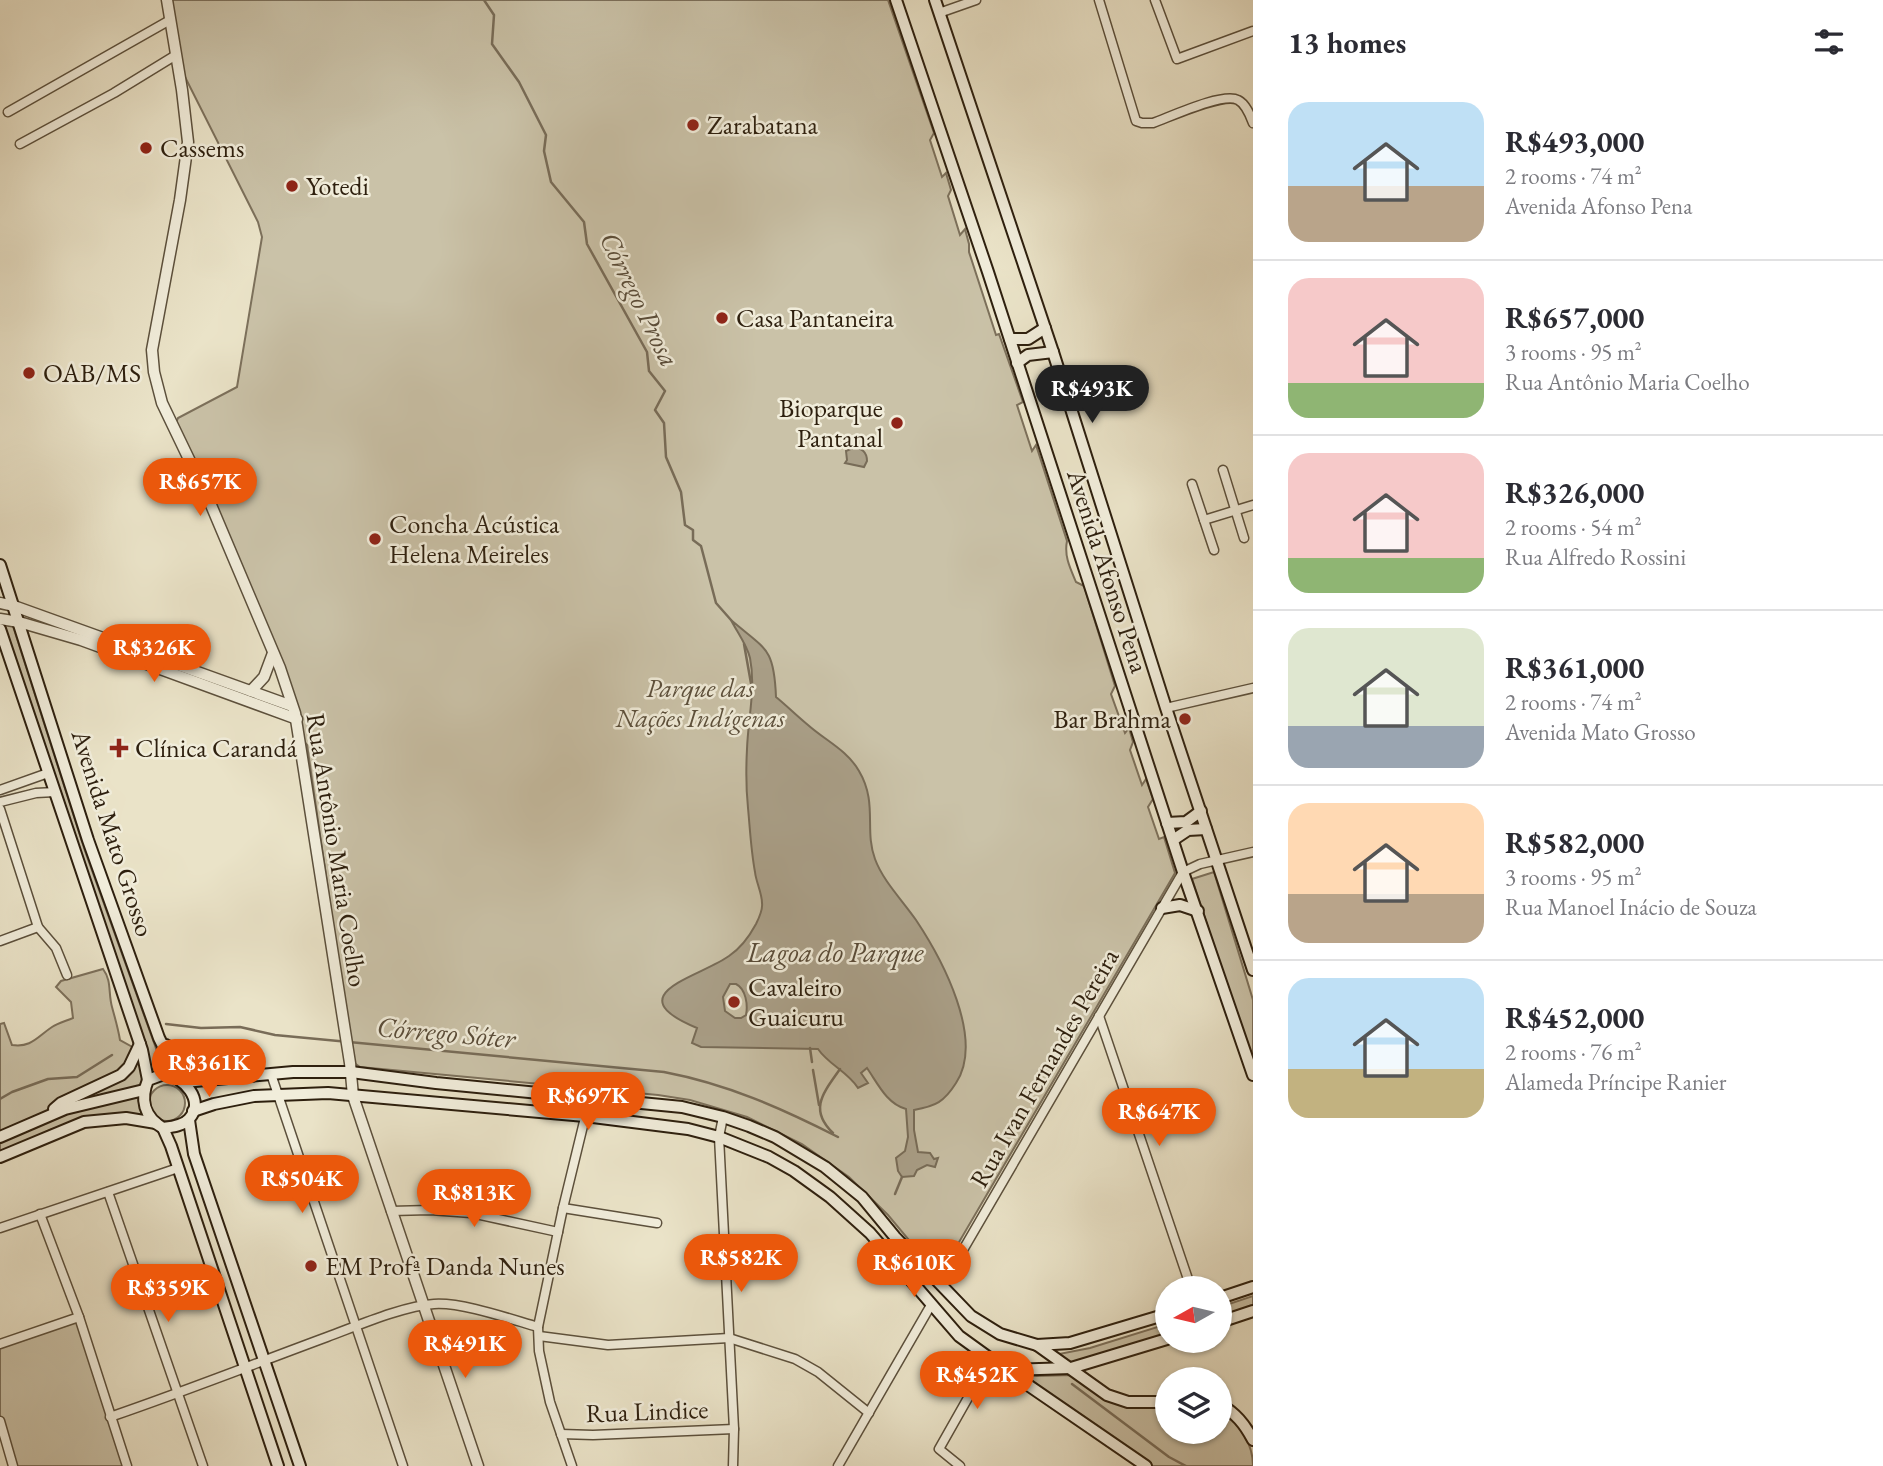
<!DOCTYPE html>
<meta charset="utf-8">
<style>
:root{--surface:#fff;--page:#f2f2f3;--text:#2b2b33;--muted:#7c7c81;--line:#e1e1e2;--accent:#ea580c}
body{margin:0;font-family:"EB Garamond",serif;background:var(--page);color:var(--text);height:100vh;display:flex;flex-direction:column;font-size:26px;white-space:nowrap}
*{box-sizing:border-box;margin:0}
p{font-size:23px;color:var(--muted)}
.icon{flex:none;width:38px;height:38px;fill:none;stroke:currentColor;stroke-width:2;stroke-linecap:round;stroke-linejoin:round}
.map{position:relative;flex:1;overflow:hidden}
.panel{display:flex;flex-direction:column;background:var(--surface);width:630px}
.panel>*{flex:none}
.needle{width:46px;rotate:262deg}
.fabs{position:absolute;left:1155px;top:1276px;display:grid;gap:14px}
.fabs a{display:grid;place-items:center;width:77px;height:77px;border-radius:50%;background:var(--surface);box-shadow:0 2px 5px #0004;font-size:35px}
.price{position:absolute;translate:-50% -60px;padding:0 16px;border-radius:24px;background:var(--accent);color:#fff;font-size:23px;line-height:46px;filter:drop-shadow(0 2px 4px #0008)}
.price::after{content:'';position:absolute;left:50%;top:42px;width:21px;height:16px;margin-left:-10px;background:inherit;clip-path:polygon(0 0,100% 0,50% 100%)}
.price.active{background:#222;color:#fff}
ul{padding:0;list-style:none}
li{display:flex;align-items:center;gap:21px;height:175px;padding:0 35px}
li+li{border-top:2px solid var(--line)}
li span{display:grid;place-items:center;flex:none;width:196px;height:140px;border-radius:21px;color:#555}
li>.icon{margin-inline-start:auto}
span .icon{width:84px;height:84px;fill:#fffc;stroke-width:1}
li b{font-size:30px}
h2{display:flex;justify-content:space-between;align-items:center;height:84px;padding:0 35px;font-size:30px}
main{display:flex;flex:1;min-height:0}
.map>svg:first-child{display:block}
.green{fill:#cac2a8;stroke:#7c705b;stroke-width:2}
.water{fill:#aaa089;stroke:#786c58;stroke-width:2;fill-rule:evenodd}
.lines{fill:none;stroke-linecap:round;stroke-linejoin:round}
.stream{stroke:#786c58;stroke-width:2.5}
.minor-casing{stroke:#5c503c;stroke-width:11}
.tertiary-casing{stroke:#5c503c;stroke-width:13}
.secondary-casing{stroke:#2d1f0e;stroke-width:14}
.minor{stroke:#f1eddb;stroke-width:8}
.tertiary{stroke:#f1eddb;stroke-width:10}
.secondary{stroke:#f1eddb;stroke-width:10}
.poi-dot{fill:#8f2418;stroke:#f1eddb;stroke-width:2.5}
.labels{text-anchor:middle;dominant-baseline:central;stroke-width:5;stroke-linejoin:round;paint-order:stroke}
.poi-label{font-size:26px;fill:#2d1f0e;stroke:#f1eddb;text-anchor:start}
.street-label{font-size:26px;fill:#2d1f0e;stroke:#f1eddb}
.park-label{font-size:26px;font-style:italic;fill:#5c503c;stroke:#f1eddb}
.water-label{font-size:28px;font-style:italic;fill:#594c39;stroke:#f1eddb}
</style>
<main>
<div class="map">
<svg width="1253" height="1466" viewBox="0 0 1253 1466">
<rect width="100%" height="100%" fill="#eae3c8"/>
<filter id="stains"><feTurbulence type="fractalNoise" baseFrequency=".00286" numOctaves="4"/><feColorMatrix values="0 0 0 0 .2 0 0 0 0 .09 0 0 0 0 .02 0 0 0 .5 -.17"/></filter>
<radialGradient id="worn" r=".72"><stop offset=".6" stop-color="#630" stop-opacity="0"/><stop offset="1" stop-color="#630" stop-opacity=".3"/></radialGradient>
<!-- green -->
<g class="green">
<path d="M172,0H888L934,133L930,140L942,177L946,173L951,190L948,196L960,235L965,229L969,244V252L996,335L999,334L1023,402L1017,405L1032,451L1036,445L1067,541C1064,556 1070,568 1076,582L1084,586L1115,686L1111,694L1125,733L1129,728L1133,742L1130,750L1142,785L1146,779L1153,799L1148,807L1159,839L1164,837L1175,873L948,1261L932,1265L928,1263L888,1215L849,1177L802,1144L747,1117L690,1100L658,1095L360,1067L353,1062L307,745L302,739L296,701L232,543L176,423L178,418L237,387L262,237L258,222L184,75Z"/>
<path d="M2,623H12L85,851L162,1065L150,1071Z"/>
<path d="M1214,872L1253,1000V1063L1192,879Z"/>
<path d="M103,969C112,981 108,993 112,1007C115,1018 118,1028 120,1040L136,1049L135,1060L143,1058L147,1074C137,1091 136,1101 144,1119L83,1118L50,1130L0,1154V1024L4,1023L12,1045C31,1048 37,1037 52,1027C58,1023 66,1021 73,1018L71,1002L56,987L61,981Z"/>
<circle cx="167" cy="1103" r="18"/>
<path d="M1253,1296V1306L1220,1318V1307Z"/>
<path d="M79,1317L127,1466H13L0,1421V1344Z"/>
<path d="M1167,1324V1335L1072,1364L1059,1354L1090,1348Z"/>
<path d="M1020,1374L1037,1376L1072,1375L1105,1400L1131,1408L1167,1406V1432H1220V1409C1238,1423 1253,1442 1253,1466H1151Z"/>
</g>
<!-- water -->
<g class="water">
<path d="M853,448C861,447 867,452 867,461L864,467L845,463L847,460L846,451Z"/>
<path d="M731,620C766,650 774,647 776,697C787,706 797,716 808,725C826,741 847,750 859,771C878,803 864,830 875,859C883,881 903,901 916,920C942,959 985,1039 956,1083C944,1102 936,1106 914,1110V1130L918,1152L930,1153L934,1159L938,1158L935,1167L927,1165L917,1170L914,1176L902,1177L898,1171L896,1158L905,1151L908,1137L906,1109C887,1104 878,1084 867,1068L861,1073L868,1083L858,1088C848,1072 829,1065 818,1049L701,1047L692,1043L697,1028C615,994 700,977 729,956C741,948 749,937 756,924C759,918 763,910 762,903C762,893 756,882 755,872C751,851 750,829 748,808C746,789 746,768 747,749C748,719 756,688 750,658C747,645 737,632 731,620ZM730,984H736C746,989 748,1005 746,1015L741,1018H735L725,1011L723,997Z"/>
</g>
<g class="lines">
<!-- stream -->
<g class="stream">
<path d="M484,0L494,15L492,44L519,82L546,135L544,151L551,182L584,222L587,244L647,352L649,371L665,391L655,410L664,423L666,457L681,492L685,525L693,530V540L701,546L716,603L731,620"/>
<path d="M744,644L752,689"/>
<path d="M166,1024L201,1028L240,1027L275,1035L664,1072C727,1084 781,1108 838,1137"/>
<path d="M810,1048L812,1062"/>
<path d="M813,1070L819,1105"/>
<path d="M0,1099L12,1092L48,1079L77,1077L112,1055"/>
<path d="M833,1133C808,1109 824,1092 840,1069"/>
<path d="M895,1194L902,1177"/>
<path d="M1072,1384L1169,1457L1186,1466"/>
</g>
<!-- minor casing -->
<g class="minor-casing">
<g id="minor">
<path d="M1099,0L1136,121L1142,123H1153C1170,117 1223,92 1238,100C1246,104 1250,115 1253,123"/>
<path d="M1155,0L1177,59L1253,31"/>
<path d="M939,13L976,0"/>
<path d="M8,112L170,20"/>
<path d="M20,144L114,93L176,55"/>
<path d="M1223,470L1244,538"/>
<path d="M1192,484L1214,550"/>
<path d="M1204,520L1253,505"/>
<path d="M1166,708L1253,688"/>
<path d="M0,790L48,773"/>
<path d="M0,802L36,793L55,792"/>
<path d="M0,809L38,927L0,941"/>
<path d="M38,927L56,948L67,975"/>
<path d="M1099,1016L1191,1288"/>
<path d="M271,1074L403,1466"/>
<path d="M723,1117L719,1137L734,1429L733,1466"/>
<path d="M108,1192L203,1466"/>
<path d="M563,1208L657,1223"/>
<path d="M391,1211L430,1210L471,1213L558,1232"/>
<path d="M40,1214L79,1317L127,1466"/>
<path d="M0,1228L178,1168"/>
<path d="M942,1286L1183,872L1200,864L1253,852"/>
<path d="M539,1336L608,1345L729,1338L795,1359L818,1372L869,1413"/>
<path d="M0,1344L79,1317"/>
<path d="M110,1417C183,1392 254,1364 327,1337C357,1326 403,1306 434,1304C462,1302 510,1319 538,1327"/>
<path d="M0,1421L13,1466"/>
<path d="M561,1434L593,1435L734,1429"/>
<path d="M572,1466L550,1402L539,1351L538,1327L563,1208L590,1097"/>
<path d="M838,1466L931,1305"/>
<path d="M960,1466L939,1449L990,1359"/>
</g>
</g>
<!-- tertiary casing -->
<g class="tertiary-casing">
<g id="tertiary">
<path d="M167,0L182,90L188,142L180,200L152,350L154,372L162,403L211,505L280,668L295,713L350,1063L353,1096L478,1466"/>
<path d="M0,603L14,606L292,706"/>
<path d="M0,619L19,622L81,640L297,719"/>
<path d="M251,691L264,677L273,653"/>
</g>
</g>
<!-- secondary casing -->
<g class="secondary-casing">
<g id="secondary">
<path d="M896,0L988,272L1183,872L1253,1075"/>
<path d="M935,0L1053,352L1166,708L1253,970"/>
<path d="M1010,339H1028L1045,328"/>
<path d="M1017,363L1028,355L1053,352"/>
<path d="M0,565L88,840L159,1038L171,1062L172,1075"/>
<path d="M0,629L142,1050L148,1080"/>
<path d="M1167,823L1186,822L1201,811"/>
<path d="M1173,840L1188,830L1206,829"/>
<path d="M1162,908L1180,905L1198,911"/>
<path d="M166,1045L192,1066L221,1076"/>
<path d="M164,1074C183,1076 206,1101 189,1119C183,1126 171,1127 163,1128C144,1117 140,1099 148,1080Z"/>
<path d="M184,1082L293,1072H351L436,1083L682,1107L723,1117L749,1126L775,1137L825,1167L862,1197L895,1237L971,1316L1000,1334L1037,1345L1070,1343L1167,1314"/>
<path d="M54,1109L61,1103L121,1075L129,1067L140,1044"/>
<path d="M193,1111L214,1104L254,1096L328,1093L585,1116L688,1129L719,1137L769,1157L794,1171L830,1197L870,1233L959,1336L1006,1370L1071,1368L1167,1339"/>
<path d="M189,1120L194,1154L300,1466"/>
<path d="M163,1128L171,1146L278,1466"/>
<path d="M0,1137L65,1109L144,1090"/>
<path d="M0,1157L84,1122L126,1118L156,1123"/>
<path d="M927,1269L940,1268L956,1263"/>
<path d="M1220,1298L1253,1287"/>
<path d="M1220,1322L1253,1311"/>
<path d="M1037,1345L1107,1395L1128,1402H1167"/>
<path d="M1006,1370L1146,1466"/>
<path d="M1220,1404C1236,1414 1244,1423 1253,1440"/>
</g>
</g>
<!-- minor -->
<use href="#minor" class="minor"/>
<!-- tertiary -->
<use href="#tertiary" class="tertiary"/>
<!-- secondary -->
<use href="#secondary" class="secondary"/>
</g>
<!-- markers -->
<g class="poi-dot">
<circle cx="693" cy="125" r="7"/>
<circle cx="146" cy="148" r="7"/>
<circle cx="292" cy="186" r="7"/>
<circle cx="722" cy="318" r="7"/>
<circle cx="29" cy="373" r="7"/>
<circle cx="897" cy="423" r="7"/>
<circle cx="375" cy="539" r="7"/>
<circle cx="1185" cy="719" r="7"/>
<path d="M115.5 737.5h7v7h7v7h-7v7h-7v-7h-7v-7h7z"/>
<circle cx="734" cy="1002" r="7"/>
<circle cx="311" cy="1266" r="7"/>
</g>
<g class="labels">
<!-- poi labels -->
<g class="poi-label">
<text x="707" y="125">Zarabatana</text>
<text x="160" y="148">Cassems</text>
<text x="306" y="186">Yotedi</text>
<text x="736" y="318">Casa Pantaneira</text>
<text x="43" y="373">OAB/MS</text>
<text x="883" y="408" text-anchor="end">Bioparque<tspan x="883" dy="30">Pantanal</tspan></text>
<text x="389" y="524">Concha Acústica<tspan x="389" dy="30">Helena Meireles</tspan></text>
<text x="1171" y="719" text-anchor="end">Bar Brahma</text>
<text x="135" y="748">Clínica Carandá</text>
<text x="748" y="987">Cavaleiro<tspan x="748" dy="30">Guaicuru</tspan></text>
<text x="325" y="1266">EM Profª Danda Nunes</text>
</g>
<!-- street labels -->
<g class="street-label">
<text transform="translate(1108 571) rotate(72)">Avenida Afonso Pena</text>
<text transform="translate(113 833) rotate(72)">Avenida Mato Grosso</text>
<text transform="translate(337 850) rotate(81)">Rua Antônio Maria Coelho</text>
<text transform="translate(1044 1068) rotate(-60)">Rua Ivan Fernandes Pereira</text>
<text transform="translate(647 1411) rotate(-2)">Rua Lindice</text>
</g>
<!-- park labels -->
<g class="park-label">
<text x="700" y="688">Parque das<tspan x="700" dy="30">Nações Indígenas</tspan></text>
</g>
<!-- water labels -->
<g class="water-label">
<text transform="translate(640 299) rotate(64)">Córrego Prosa</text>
<text x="835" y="952">Lagoa do Parque</text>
<text transform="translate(446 1032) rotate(5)">Córrego Sóter</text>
</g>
</g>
<rect width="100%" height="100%" filter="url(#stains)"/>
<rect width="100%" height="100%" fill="url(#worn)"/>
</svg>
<div class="fabs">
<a><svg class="needle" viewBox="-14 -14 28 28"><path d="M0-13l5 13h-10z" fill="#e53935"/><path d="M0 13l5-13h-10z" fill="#7c7c81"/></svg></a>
<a><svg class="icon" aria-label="layers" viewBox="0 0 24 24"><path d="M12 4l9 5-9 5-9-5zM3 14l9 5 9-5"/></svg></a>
</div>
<b class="price active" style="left:1092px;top:425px">R$493K</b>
<b class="price" style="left:200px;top:518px">R$657K</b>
<b class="price" style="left:154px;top:684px">R$326K</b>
<b class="price" style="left:209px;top:1099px">R$361K</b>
<b class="price" style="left:588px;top:1132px">R$697K</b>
<b class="price" style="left:1159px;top:1148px">R$647K</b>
<b class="price" style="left:302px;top:1215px">R$504K</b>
<b class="price" style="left:474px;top:1229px">R$813K</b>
<b class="price" style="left:741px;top:1294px">R$582K</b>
<b class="price" style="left:914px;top:1299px">R$610K</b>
<b class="price" style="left:168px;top:1324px">R$359K</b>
<b class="price" style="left:465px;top:1380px">R$491K</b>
<b class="price" style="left:977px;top:1411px">R$452K</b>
</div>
<section class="panel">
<h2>13 homes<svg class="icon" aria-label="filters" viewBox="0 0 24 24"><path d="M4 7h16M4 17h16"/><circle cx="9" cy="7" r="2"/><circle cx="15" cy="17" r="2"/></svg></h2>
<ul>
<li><span style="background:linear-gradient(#bfe0f5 60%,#b9a48a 0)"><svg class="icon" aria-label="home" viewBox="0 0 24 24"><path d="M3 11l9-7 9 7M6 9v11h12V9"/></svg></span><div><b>R$493,000</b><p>2 rooms · 74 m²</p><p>Avenida Afonso Pena</p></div></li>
<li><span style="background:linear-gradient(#f6c9c9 75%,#8fb573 0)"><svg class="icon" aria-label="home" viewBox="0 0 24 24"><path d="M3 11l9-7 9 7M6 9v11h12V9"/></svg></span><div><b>R$657,000</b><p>3 rooms · 95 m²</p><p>Rua Antônio Maria Coelho</p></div></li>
<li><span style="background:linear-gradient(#f6c9c9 75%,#8fb573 0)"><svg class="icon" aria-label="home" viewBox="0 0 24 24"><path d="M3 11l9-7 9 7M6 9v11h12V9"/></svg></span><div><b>R$326,000</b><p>2 rooms · 54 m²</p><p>Rua Alfredo Rossini</p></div></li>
<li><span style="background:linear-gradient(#dfe7d0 70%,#9aa5b1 0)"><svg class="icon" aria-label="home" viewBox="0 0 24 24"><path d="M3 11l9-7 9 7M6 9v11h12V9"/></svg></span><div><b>R$361,000</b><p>2 rooms · 74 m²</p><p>Avenida Mato Grosso</p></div></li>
<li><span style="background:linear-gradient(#ffd9b3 65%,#b9a48a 0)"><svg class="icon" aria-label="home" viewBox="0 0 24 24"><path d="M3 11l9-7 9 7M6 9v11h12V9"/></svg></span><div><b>R$582,000</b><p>3 rooms · 95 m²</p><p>Rua Manoel Inácio de Souza</p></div></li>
<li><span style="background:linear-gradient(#bfe0f5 65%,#c2b280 0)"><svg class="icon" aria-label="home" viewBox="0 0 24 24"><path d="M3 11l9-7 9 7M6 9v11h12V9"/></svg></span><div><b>R$452,000</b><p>2 rooms · 76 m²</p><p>Alameda Príncipe Ranier</p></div></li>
</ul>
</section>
</main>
